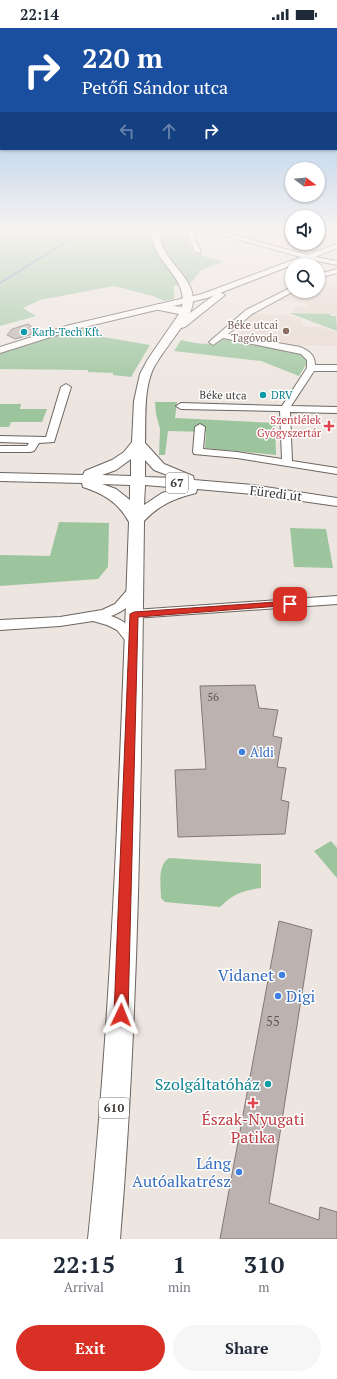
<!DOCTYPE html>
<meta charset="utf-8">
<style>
:root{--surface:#fff;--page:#f6f6f7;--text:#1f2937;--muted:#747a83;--accent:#d93025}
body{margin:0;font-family:"PT Serif",serif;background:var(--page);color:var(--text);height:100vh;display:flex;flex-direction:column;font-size:15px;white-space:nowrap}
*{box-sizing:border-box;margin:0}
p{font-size:13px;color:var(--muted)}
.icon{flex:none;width:22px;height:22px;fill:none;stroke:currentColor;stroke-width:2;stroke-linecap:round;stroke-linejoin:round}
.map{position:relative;height:1211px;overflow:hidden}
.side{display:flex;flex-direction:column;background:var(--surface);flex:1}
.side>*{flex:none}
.top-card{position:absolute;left:0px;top:0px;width:337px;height:122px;box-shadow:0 1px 3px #0004;background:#1a4fa0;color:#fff;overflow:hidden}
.needle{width:26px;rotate:106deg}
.controls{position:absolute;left:285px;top:134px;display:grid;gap:8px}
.controls a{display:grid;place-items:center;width:40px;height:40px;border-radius:50%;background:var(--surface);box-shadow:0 1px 3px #0004;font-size:20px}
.pin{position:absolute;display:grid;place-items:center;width:34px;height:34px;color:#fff;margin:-17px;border-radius:8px;box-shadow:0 2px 6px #0006}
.me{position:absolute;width:44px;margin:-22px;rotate:2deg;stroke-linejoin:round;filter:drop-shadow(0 0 3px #0008)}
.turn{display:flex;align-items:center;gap:14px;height:84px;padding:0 16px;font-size:18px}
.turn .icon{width:52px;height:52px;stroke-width:2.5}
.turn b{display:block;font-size:28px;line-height:34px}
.lanes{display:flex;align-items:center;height:38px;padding:0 16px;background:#0003;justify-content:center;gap:20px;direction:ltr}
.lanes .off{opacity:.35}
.eta{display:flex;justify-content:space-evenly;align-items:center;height:68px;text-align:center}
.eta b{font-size:24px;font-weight:700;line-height:28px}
.primary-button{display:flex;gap:8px;margin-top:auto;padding:8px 16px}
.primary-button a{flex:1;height:46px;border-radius:24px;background:var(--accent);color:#fff;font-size:16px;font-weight:700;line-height:46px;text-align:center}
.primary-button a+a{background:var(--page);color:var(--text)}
.status{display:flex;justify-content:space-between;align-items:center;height:28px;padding:0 20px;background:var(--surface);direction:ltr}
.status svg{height:11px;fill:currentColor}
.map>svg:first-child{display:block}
.built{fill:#e8d8ce}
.green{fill:#9cc59e}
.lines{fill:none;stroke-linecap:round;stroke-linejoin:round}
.stream{stroke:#748fae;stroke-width:2}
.building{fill:#bcb2af;stroke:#827977}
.minor-casing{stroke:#6c6560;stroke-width:2}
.major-casing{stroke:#6c6560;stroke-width:2}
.minor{fill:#fff;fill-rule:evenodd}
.major{fill:#fff;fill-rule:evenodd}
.route{fill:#d93025;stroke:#8d1f18}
.education-dot{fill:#8d6e63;stroke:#fff;stroke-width:1.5}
.culture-dot{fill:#0f9aa8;stroke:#fff;stroke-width:1.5}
.health-dot{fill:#e0444e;stroke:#fff;stroke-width:1.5}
.shop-dot{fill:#3f7fe0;stroke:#fff;stroke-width:1.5}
.labels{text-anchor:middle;stroke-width:3;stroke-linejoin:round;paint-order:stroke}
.far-education-label{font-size:11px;fill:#785e54;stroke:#fff;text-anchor:end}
.far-culture-label{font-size:11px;fill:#0d838f;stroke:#fff;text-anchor:start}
.far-street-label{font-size:11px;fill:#3c3836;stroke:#fff}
.far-health-label{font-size:11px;fill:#be3a42;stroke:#fff;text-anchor:end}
.number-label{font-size:11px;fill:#5c5654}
.shield{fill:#fff;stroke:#767472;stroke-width:1}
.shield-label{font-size:12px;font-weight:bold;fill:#3c3836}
.street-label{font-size:13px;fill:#3c3836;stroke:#fff}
.shop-label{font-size:13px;fill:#366cbe;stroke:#fff;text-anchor:start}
.near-number-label{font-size:13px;fill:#5c5654}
.near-shop-label{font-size:16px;fill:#366cbe;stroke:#fff;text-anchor:end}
.near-culture-label{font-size:16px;fill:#0d838f;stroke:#fff;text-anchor:end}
.near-health-label{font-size:16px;fill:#be3a42;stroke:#fff}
</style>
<div class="status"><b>22:14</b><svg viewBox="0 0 49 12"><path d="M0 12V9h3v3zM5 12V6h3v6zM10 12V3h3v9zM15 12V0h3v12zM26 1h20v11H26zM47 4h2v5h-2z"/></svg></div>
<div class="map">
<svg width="337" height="1211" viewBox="0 0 337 1211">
<rect width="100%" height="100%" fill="#ede5df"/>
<!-- built -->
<g class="built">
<path d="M217 203H292V215H318V203H337V214L302 226Z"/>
<path d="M318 256H337V287L293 284V279H308V275L279 273V272L296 263H318Z"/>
<path d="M254 286 288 287 302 292V297L304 298 321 299 336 304 337 318 288 317 235 307 242 301 237 300Z"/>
</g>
<!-- green -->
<g class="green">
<path d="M0 203H182L193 225 223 234 201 242 192 254 174 258V271L165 273 153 268 114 258 40 272 23 280 36 288 0 298Z"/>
<path d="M289 285 330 286 331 288H336L337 303Z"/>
<path d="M87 298 94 299 86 306 150 317 131 349 113 347V345L88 344V342L0 341V325L61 304Z"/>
<path d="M223 309 299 325 304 328 307 335 299 348 261 333 174 323 181 312C196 315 211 320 223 309Z"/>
<path d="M155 374H177L175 390 275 395 276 427 205 420 206 404 168 403 165 427H159L160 401 156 386Z"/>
<path d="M0 376H21L20 381H47L42 394H11L9 399H0Z"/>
<path d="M59 494 109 495 108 539 98 551 0 558V527L50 528Z"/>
<path d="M290 500 326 501 333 540 294 539Z"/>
<path d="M331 813 337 820V850L314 823Z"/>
<path d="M169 830 261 836V860C243 862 233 866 220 879L165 874 161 870C161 858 157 837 169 830Z"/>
</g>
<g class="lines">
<!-- stream -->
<path class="stream" d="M0 255 84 203"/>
</g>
<!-- building -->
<g class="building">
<path d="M28 296 40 304 15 311 7 307 12 301Z"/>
<path d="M255 657 259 680 278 682 273 708 282 710 277 739 286 740 281 772 289 774 285 806 178 809 175 742 206 741 200 658Z"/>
<path d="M279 893 312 902 269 1175 319 1192 320 1179 337 1184V1211H220Z"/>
</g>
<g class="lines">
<defs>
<g id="minor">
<path d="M186 203H192L201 224 200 225 195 224Z"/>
<path d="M207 203H219L307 227 337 216V220L315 229 337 233V237L308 231 207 270 76 301 0 325V319L70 297 202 266 301 229Z"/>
<path d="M337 241V245L318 250V246Z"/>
<path d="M292 259V263H294L252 286 228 306 300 319C309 323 315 327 315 337H337V343H314L291 378 337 379V385L290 384 292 433 337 440V446L237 430 194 426 193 424 195 399 200 396 205 399 203 421 237 424 282 431 280 383 181 381 176 378 181 375 282 378 307 340V332L301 326 223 310 213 317 209 314 246 282Z"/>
<path d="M66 356 71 359 54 414 39 415 34 423 30 424H0V418H27L29 415 0 414V408L46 409 61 359Z"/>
<path d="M134 559 139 560 141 563C132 576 125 583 111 588 126 593 133 601 141 614L139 617 134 619 129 617 117 602 107 597 93 593 60 598 0 602V592L60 589 102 582 115 576 129 560Z"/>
<path d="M337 568V576L134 590 129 589 127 586 129 583 134 582Z"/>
</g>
<path id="major" d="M152 203H160C159 233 194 246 193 273 193 277 191 282 190 285L217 265 220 264 225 267 185 299 181 300C172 313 162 325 154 339 143 361 146 391 145 415L164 436 193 448 194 452 253 457 337 470V478L253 466 197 461 196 465C175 470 159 477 144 493 141 734 140 971 120 1211H88C113 971 120 734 129 494 118 474 104 466 83 459L82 455 0 453V445L83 447 85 443 112 432 124 424 132 414 134 373 140 346 148 331 179 286 154 281 153 279 158 276 182 279C189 249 150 233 152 203ZM131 431V448L102 447 116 442ZM145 432 154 442 175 450 145 449ZM102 456 130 457V472L116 461ZM145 457 181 460 162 465 144 477Z"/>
</defs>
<!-- minor casing -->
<use href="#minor" class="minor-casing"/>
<!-- major casing -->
<use href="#major" class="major-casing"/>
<!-- minor -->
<use href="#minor" class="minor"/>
<!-- major -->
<use href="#major" class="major"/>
</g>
<!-- sky -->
<linearGradient id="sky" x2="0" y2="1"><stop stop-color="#83b4e6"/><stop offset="0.54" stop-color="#f7f3f1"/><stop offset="1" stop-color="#f7f3f1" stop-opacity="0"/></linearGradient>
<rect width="337" height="373" fill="url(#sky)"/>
<!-- route -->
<path class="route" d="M290 573 293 574V577L138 589 128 987 126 992 121 994 116 992 114 987 130 586 134 584Z"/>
<!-- markers -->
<circle class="education-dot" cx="286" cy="303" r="4"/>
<g class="culture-dot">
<circle cx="24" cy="304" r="4"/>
<circle cx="263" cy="367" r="4"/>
<circle cx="268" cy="1056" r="4"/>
</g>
<g class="health-dot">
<path d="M327 392h4v4h4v4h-4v4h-4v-4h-4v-4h4z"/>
<path d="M251 1069h4v4h4v4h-4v4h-4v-4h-4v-4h4z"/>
</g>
<g class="shop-dot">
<circle cx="242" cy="724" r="4"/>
<circle cx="282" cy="947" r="4"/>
<circle cx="278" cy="968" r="4"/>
<circle cx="239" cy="1144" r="4"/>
</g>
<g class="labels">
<!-- far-education labels -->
<g class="far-education-label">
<text x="278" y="301">Béke utcai<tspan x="278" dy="13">Tagóvoda</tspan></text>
</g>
<!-- far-culture labels -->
<g class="far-culture-label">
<text x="32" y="308">Karb-Tech Kft.</text>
<text x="271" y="371">DRV</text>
</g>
<!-- far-street labels -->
<g class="far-street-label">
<text transform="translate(223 367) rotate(1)" y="4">Béke utca</text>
</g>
<!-- far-health labels -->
<g class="far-health-label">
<text x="321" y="396">Szentlélek<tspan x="321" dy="13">Gyógyszertár</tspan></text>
</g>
<!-- number labels -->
<g class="number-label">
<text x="213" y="673">56</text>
</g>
<!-- shield labels -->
<g class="shield">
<rect x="166" y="445" width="22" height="20" rx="3"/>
<rect x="99" y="1070" width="30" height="20" rx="3"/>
</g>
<g class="shield-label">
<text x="177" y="459">67</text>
<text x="114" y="1084">610</text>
</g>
<!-- street labels -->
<g class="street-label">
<text transform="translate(276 465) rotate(7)" y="5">Füredi út</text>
</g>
<!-- shop labels -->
<g class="shop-label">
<text x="250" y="729">Aldi</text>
</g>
<!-- near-number labels -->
<g class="near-number-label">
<text x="273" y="998">55</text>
</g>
<!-- near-shop labels -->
<g class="near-shop-label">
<text x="274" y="953">Vidanet</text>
<text x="286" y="974" text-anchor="start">Digi</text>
<text x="231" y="1141">Láng<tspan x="231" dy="18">Autóalkatrész</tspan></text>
</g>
<!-- near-culture labels -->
<g class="near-culture-label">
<text x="260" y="1062">Szolgáltatóház</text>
</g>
<!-- near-health labels -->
<g class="near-health-label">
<text x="253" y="1097">Észak-Nyugati<tspan x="253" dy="18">Patika</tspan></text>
</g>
</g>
</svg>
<div class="controls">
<a><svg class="needle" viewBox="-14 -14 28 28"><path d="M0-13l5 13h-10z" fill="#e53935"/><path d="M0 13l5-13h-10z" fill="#747a83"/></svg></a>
<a><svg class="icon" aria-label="sound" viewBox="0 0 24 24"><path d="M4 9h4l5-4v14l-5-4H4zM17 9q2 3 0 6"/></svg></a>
<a><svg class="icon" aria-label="search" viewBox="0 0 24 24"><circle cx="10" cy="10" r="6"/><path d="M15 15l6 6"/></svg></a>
</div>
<div class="pin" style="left:290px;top:576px;background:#d93025"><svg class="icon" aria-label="arrive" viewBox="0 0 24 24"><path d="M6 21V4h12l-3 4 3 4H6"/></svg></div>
<svg class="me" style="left:121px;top:987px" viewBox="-20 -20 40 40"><path d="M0-17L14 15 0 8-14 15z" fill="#d93025" stroke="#fff" stroke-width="4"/></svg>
<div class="top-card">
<div class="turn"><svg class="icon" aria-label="right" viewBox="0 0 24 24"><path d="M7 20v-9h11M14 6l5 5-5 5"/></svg><div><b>220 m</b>Petőfi Sándor utca</div></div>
<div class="lanes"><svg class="icon off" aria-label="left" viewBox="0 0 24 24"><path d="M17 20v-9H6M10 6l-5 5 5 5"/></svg><svg class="icon off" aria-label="ahead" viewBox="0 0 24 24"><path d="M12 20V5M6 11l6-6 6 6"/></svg><svg class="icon" aria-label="right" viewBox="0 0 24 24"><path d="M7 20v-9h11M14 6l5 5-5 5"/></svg></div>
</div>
</div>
<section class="side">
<div class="eta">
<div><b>22:15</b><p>Arrival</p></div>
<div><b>1</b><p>min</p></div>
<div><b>310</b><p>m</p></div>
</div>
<div class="primary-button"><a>Exit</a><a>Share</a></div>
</section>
